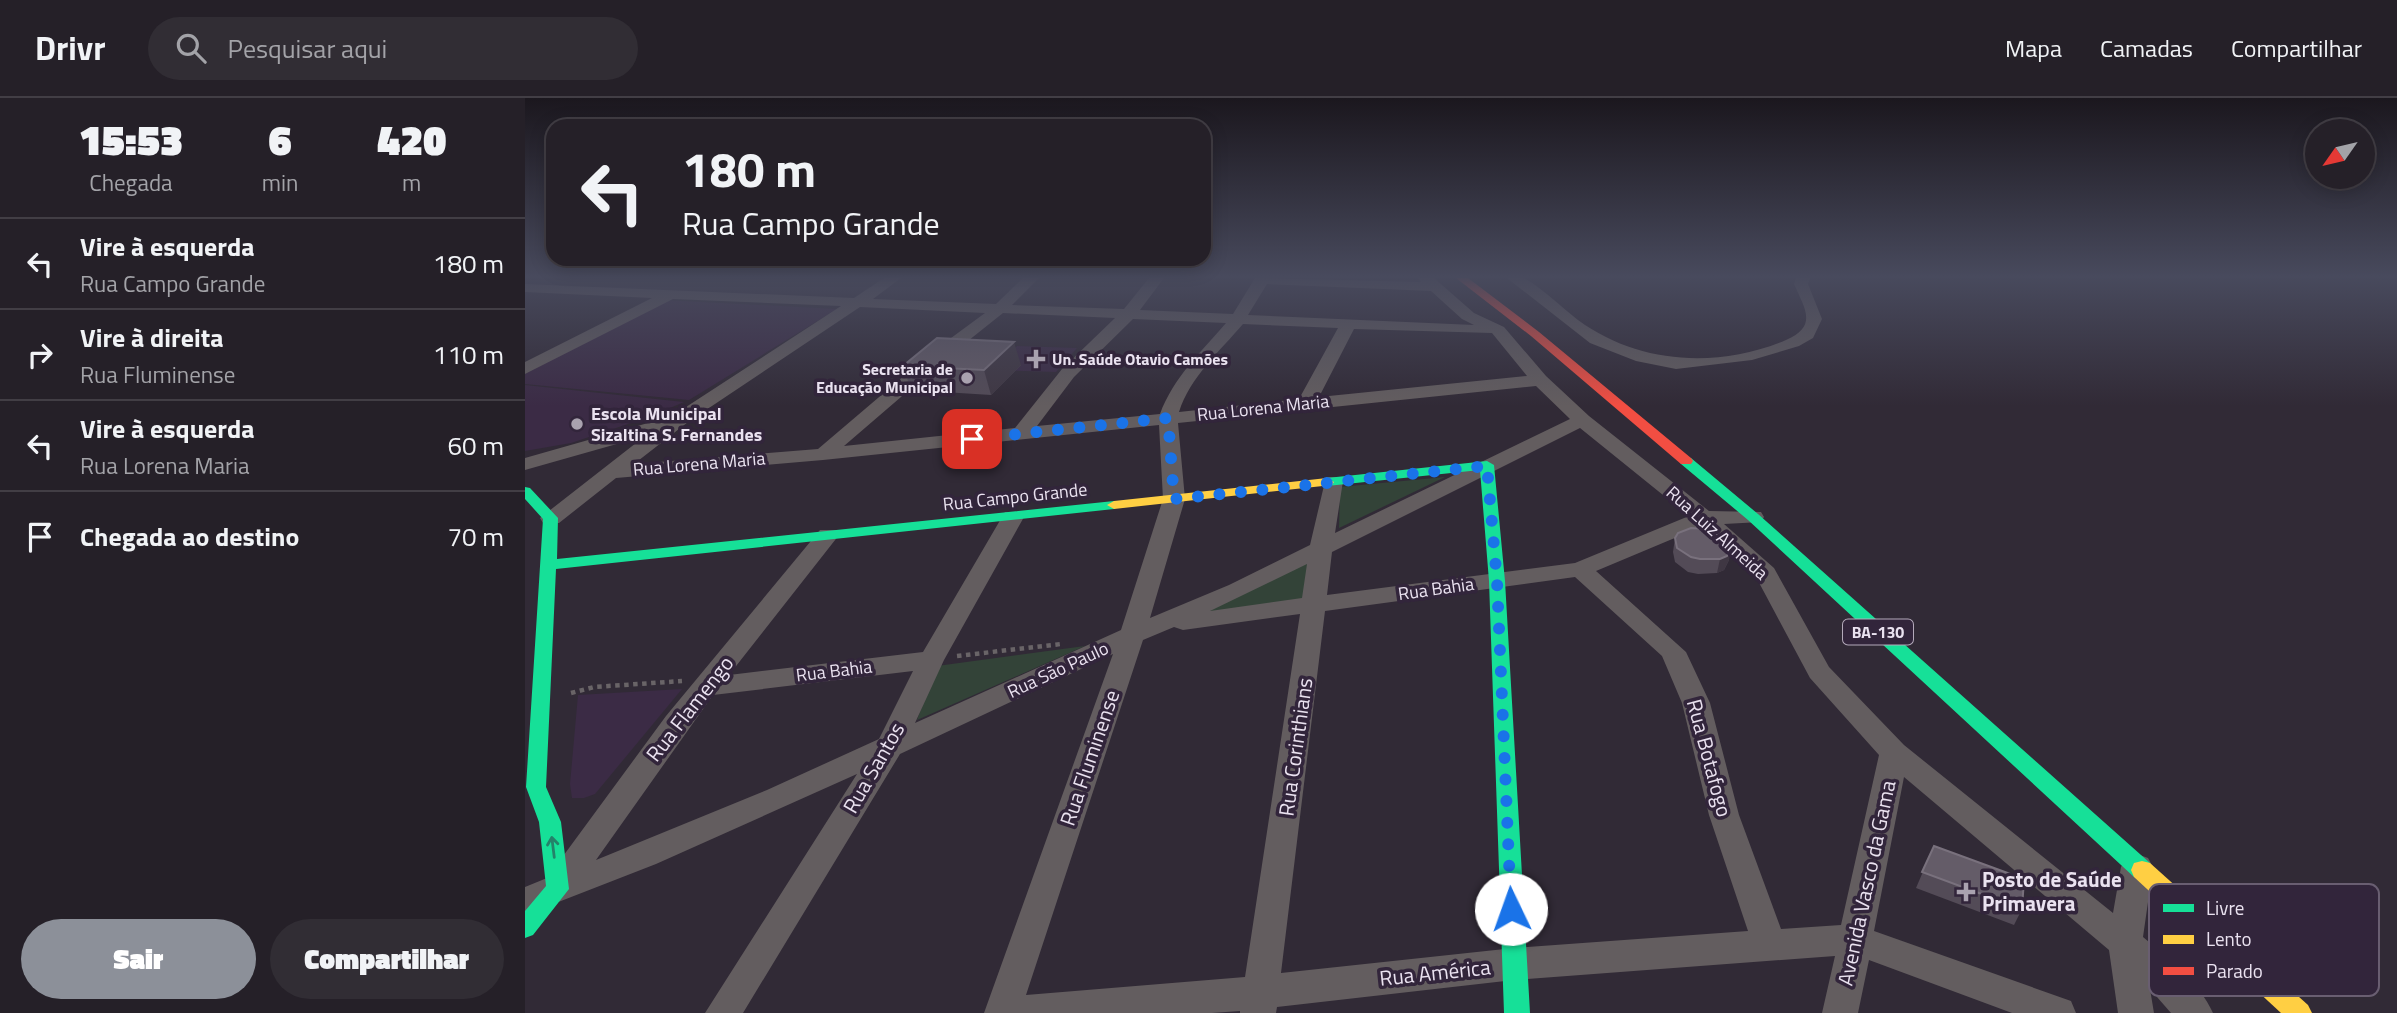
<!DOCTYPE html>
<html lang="pt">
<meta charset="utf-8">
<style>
:root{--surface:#252028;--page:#312d34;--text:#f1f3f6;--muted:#a3a3a8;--line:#423e45;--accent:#8c9099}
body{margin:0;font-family:"Titillium Web",sans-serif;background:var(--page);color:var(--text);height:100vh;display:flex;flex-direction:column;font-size:26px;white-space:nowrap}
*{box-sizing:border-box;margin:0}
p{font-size:23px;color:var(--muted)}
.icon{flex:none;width:38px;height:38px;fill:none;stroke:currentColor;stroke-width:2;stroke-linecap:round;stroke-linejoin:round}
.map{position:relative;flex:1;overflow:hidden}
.drawer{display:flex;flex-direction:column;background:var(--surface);width:525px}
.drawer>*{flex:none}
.top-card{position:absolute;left:21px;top:21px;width:665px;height:147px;border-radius:21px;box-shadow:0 4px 18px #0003,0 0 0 2px var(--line);background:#252028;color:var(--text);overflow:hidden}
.needle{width:46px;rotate:236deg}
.controls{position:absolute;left:1780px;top:21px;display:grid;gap:14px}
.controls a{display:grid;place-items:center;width:70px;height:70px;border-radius:50%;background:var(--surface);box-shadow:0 4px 18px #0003,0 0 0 2px var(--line);font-size:35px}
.pin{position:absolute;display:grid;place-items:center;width:60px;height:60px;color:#fff;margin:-30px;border-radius:14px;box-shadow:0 4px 10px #0006}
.me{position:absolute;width:77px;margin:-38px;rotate:357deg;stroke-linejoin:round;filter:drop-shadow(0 0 5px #0008)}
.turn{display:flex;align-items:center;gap:24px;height:147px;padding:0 21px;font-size:32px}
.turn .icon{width:91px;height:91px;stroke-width:2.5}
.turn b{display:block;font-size:49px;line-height:60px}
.eta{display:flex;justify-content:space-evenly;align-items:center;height:119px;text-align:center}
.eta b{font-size:42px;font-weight:800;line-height:49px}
.cta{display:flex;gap:14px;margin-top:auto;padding:14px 21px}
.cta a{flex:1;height:80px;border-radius:42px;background:var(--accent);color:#fff;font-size:28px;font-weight:800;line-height:80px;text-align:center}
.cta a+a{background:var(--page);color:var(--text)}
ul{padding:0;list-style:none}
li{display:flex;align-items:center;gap:21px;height:91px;padding:0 21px;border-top:2px solid var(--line)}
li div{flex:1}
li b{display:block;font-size:26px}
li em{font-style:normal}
header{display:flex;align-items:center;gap:42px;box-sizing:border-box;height:98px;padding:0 35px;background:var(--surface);border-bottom:2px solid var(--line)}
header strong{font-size:33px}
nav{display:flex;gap:38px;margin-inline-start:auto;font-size:24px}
.search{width:490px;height:63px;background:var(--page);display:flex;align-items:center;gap:18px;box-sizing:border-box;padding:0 24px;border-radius:38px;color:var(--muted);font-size:26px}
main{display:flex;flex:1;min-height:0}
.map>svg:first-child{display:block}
.built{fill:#3b2b45}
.green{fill:#334338}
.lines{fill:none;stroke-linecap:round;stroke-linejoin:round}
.path{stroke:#696467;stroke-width:4.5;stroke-dasharray:4.5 4.5;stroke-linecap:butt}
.street{fill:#635d5f;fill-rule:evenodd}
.fast{fill:#16e098;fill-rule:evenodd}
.slow{fill:#ffcf43;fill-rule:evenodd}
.jam{fill:#f24e42;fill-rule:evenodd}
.wall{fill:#534b57}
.shaded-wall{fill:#3f3743}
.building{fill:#645c68;stroke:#79717d;stroke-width:2}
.oneway{stroke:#24826a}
.route{stroke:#1a73e8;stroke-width:12;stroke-dasharray:0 21.6}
.poi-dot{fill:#a9a2af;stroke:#32253b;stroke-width:2.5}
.labels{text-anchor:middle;stroke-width:7;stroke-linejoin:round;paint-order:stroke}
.far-poi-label{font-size:16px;font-weight:bold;fill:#eae2f0;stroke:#32253b;text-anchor:start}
.shield{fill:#32253b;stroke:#b3a9ba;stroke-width:2}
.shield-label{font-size:16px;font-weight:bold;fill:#eae2f0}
.street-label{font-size:18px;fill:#eae2f0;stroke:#32253b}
.poi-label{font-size:18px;font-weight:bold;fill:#eae2f0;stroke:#32253b;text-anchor:start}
.near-street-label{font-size:21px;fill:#eae2f0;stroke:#32253b}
.near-poi-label{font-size:21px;font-weight:bold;fill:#eae2f0;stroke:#32253b;text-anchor:start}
.key{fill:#32253b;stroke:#695e71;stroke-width:2}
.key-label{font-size:19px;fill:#eae2f0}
</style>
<header>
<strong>Drivr</strong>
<div class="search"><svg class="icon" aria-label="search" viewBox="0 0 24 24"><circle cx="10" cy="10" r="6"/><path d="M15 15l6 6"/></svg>Pesquisar aqui</div>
<nav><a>Mapa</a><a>Camadas</a><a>Compartilhar</a></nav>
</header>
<main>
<section class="drawer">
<div class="eta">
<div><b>15:53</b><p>Chegada</p></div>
<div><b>6</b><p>min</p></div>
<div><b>420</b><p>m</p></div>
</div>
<ul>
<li><svg class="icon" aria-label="left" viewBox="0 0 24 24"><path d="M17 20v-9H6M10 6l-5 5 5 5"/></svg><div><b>Vire à esquerda</b><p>Rua Campo Grande</p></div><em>180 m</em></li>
<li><svg class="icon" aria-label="right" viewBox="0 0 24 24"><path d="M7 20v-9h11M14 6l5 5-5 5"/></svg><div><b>Vire à direita</b><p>Rua Fluminense</p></div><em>110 m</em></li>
<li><svg class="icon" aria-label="left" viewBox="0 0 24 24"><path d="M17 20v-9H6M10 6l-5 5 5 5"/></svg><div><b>Vire à esquerda</b><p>Rua Lorena Maria</p></div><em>60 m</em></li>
<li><svg class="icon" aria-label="arrive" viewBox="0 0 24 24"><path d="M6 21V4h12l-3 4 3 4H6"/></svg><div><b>Chegada ao destino</b></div><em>70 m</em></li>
</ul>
<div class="cta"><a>Sair</a><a>Compartilhar</a></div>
</section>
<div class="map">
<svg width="1872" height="915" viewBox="0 0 1872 915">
<rect width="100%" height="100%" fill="#312a36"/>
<!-- built -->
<g class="built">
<path d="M138 202 312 211 164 302 0 286V276Z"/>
<path d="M492 248 552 250 531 274 469 272Z"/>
<path d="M0 287 159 304 124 319 46 345 0 353Z"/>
<path d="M157 591 70 696 59 700H47L45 686 53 597Z"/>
</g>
<!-- green -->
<g class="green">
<path d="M920 379 814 430 815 389Z"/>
<path d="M784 464 783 505 669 518Z"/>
<path d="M560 548 392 622 412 568Z"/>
</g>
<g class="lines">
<!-- path -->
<g class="path">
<path d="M432 558 536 546"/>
<path d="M46 595 69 589 157 583"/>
</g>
<!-- street -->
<g class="street">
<path d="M359 180H376L348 201 471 206 498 180H514L487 207 599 211 624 180H639L615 212 708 216 730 180 896 184 893 180H909L949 215 979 229 1021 278 1064 318 1184 413 1236 414 1239 419 1236 424 1199 426 1249 470 1304 569 1379 647 1588 815 1596 769 1601 760 1612 756 1623 760 1628 769 1618 839C1643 860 1675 885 1688 915H1646L1625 891 1629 915H1593L1584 852 1379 679 1349 833 1546 903 1551 915H1487L1344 862 1333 915H1297L1310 858 989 882 752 909 751 915H715V913L687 915H459L588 556 375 656 218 915H180L332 676 131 766 0 817V789L22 780 141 618 295 432H311L314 437 204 577 398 554 477 419 480 414H496L499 419 419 562 390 625 596 532 638 401 634 327 298 362 91 380 34 425H18L15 420 120 338 0 372V360L130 323 141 322 316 208 148 201 0 276V264L127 200 0 194V186L329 200ZM742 186 906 193 937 221 949 227 723 217ZM335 209 460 215 407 254 293 351 109 366 163 324ZM478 215 590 220 537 271 490 330 319 348 419 262ZM608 221 701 225C677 253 648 280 635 316L512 328 549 279ZM718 226 813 230 774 301 654 314C665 279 695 253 718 226ZM829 231 967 235 1002 278 794 299ZM1011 288 1045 321 810 435 818 383 815 379H801L785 447 704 487 625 520 660 401 653 325ZM1055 330 1164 418 1050 465 802 497 807 454ZM1176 429 1231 479 1285 580 1354 657 1316 827 1256 831 1214 717 1185 605 1161 554 1071 473ZM782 466 777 500 685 513ZM1050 479 1137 558 1157 605 1184 717 1223 833 989 850 756 875 800 513ZM775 516 720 879 501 897 618 542 649 529 658 532ZM388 573 354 641 242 692 71 762 188 597Z"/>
<path d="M982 180C987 180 994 179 998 180 1010 184 1041 213 1053 222 1113 266 1192 271 1261 242 1293 228 1280 211 1269 186L1271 180H1285L1283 186 1297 221 1288 240 1274 248 1227 262 1151 271 1111 263 1065 245Z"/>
</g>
<!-- fast -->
<g class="fast">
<path d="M1161 359 1166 360 1233 416 1625 765 1628 772 1625 779 1617 781 1609 779 1223 422 1156 366 1154 363 1156 360Z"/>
<path d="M962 363 969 367 980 483 1005 915H979L964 483 955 372 802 388 795 384 802 380Z"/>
<path d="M0 389 5 390 33 420 32 461 589 403 596 407 589 411 31 471 21 689 36 724 44 791 8 837 0 840V813L21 788 14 724 1 689 18 421 0 401Z"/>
</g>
<!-- slow -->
<g class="slow">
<path d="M802 380 809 384 807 387 589 411 582 407 589 403Z"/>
<path d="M1617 763 1625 765 1783 907 1787 915H1756L1609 779 1606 772 1609 765Z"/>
</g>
<!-- jam -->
<path class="jam" d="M931 180H943L1014 234 1166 360 1168 363 1166 366H1156L1006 238Z"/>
</g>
<!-- wall -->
<g class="wall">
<path d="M496 267 466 297 386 292 378 268Z"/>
<path d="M1150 440 1204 462 1199 472 1192 475 1173 476 1163 474 1150 464 1148 454Z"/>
<path d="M1409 748 1497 811 1489 827 1391 790Z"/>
</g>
<!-- shaded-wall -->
<g class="shaded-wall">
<path d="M489 244 496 267 466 297 459 272Z"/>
<path d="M1207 448 1204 462 1199 472 1192 475 1195 461Z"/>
</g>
<!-- building -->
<g class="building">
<path d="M412 240 489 244 459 272 378 268Z"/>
<path d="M1166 430 1183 431 1204 442 1207 448 1202 458 1195 461H1175L1166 459 1152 450 1150 440 1153 435Z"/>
<path d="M1409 748 1499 781 1497 811 1397 774Z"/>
</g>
<!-- one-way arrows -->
<defs><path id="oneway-shaft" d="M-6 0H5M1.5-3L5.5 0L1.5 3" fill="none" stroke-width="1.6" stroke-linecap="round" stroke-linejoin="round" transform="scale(1.75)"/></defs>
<use class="oneway" href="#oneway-shaft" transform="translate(28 749) rotate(-97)"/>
<!-- sky -->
<linearGradient id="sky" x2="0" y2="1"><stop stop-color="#1b171e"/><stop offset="0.58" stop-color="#484a5d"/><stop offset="1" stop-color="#484a5d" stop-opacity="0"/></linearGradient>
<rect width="1872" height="308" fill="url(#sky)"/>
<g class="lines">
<!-- route -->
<path class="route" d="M447 341 643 320 649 401 962 368 972 483 986 811"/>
</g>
<!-- markers -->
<g class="poi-dot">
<path d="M507.5 250.5h7v7h7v7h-7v7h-7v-7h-7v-7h7z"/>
<circle cx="442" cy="280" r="7"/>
<circle cx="52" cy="326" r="7"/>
<path d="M1437.5 783.5h7v7h7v7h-7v7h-7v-7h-7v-7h7z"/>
</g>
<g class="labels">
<!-- far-poi labels -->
<g class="far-poi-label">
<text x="527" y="267">Un. Saúde Otavio Camões</text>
<text x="428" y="277" text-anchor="end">Secretaria de<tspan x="428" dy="18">Educação Municipal</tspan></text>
</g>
<!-- shield labels -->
<rect class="shield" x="1318" y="521.5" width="70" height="25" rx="5"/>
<g class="shield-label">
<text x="1353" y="540">BA-130</text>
</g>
<!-- street labels -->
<g class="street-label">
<text transform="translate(738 310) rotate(-6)" y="6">Rua Lorena Maria</text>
<text transform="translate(174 366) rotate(-5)" y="6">Rua Lorena Maria</text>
<text transform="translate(490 399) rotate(-6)" y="6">Rua Campo Grande</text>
<text transform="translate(1192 435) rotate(42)" y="6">Rua Luiz Almeida</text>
<text transform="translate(911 491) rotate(-8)" y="6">Rua Bahia</text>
<text transform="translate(533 572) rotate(-25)" y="6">Rua São Paulo</text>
<text transform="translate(309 573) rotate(-7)" y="6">Rua Bahia</text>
</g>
<!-- poi labels -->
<g class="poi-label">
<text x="66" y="322">Escola Municipal<tspan x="66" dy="21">Sizaltina S. Fernandes</tspan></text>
</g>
<!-- near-street labels -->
<g class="near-street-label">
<text transform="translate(165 611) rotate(-52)" y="7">Rua Flamengo</text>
<text transform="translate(771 649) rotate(-82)" y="7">Rua Corinthians</text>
<text transform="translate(565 660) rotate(-71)" y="7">Rua Fluminense</text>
<text transform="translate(1184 660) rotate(75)" y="7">Rua Botafogo</text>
<text transform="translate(349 670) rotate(-60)" y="7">Rua Santos</text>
<text transform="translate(1342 785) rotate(-78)" y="7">Avenida Vasco da Gama</text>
<text transform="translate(910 875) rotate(-6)" y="7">Rua América</text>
</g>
<!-- near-poi labels -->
<g class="near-poi-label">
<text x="1457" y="789">Posto de Saúde<tspan x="1457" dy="24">Primavera</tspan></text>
</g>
</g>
<!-- legend -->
<rect x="1624" y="786" width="230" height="112" rx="10" class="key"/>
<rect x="1638" y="806" width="31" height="8" fill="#16e098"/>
<rect x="1638" y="837" width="31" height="9" fill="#ffcf43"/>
<rect x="1638" y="869" width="31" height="8" fill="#f24e42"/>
<g class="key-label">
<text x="1681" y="817">Livre</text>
<text x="1681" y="848">Lento</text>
<text x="1681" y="880">Parado</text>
</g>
</svg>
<div class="controls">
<a><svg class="needle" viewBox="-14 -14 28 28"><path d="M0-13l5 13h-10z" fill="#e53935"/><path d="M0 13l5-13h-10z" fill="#a3a3a8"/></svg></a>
</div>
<div class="pin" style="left:447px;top:341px;background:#d93025"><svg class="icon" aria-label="arrive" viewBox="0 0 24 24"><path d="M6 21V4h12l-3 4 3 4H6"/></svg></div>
<svg class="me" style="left:986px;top:811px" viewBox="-20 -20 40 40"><circle r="19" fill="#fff"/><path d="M0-13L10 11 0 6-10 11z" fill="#1a73e8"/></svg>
<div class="top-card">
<div class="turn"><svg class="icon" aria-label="left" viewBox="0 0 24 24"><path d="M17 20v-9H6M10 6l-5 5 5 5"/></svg><div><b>180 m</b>Rua Campo Grande</div></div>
</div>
</div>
</main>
